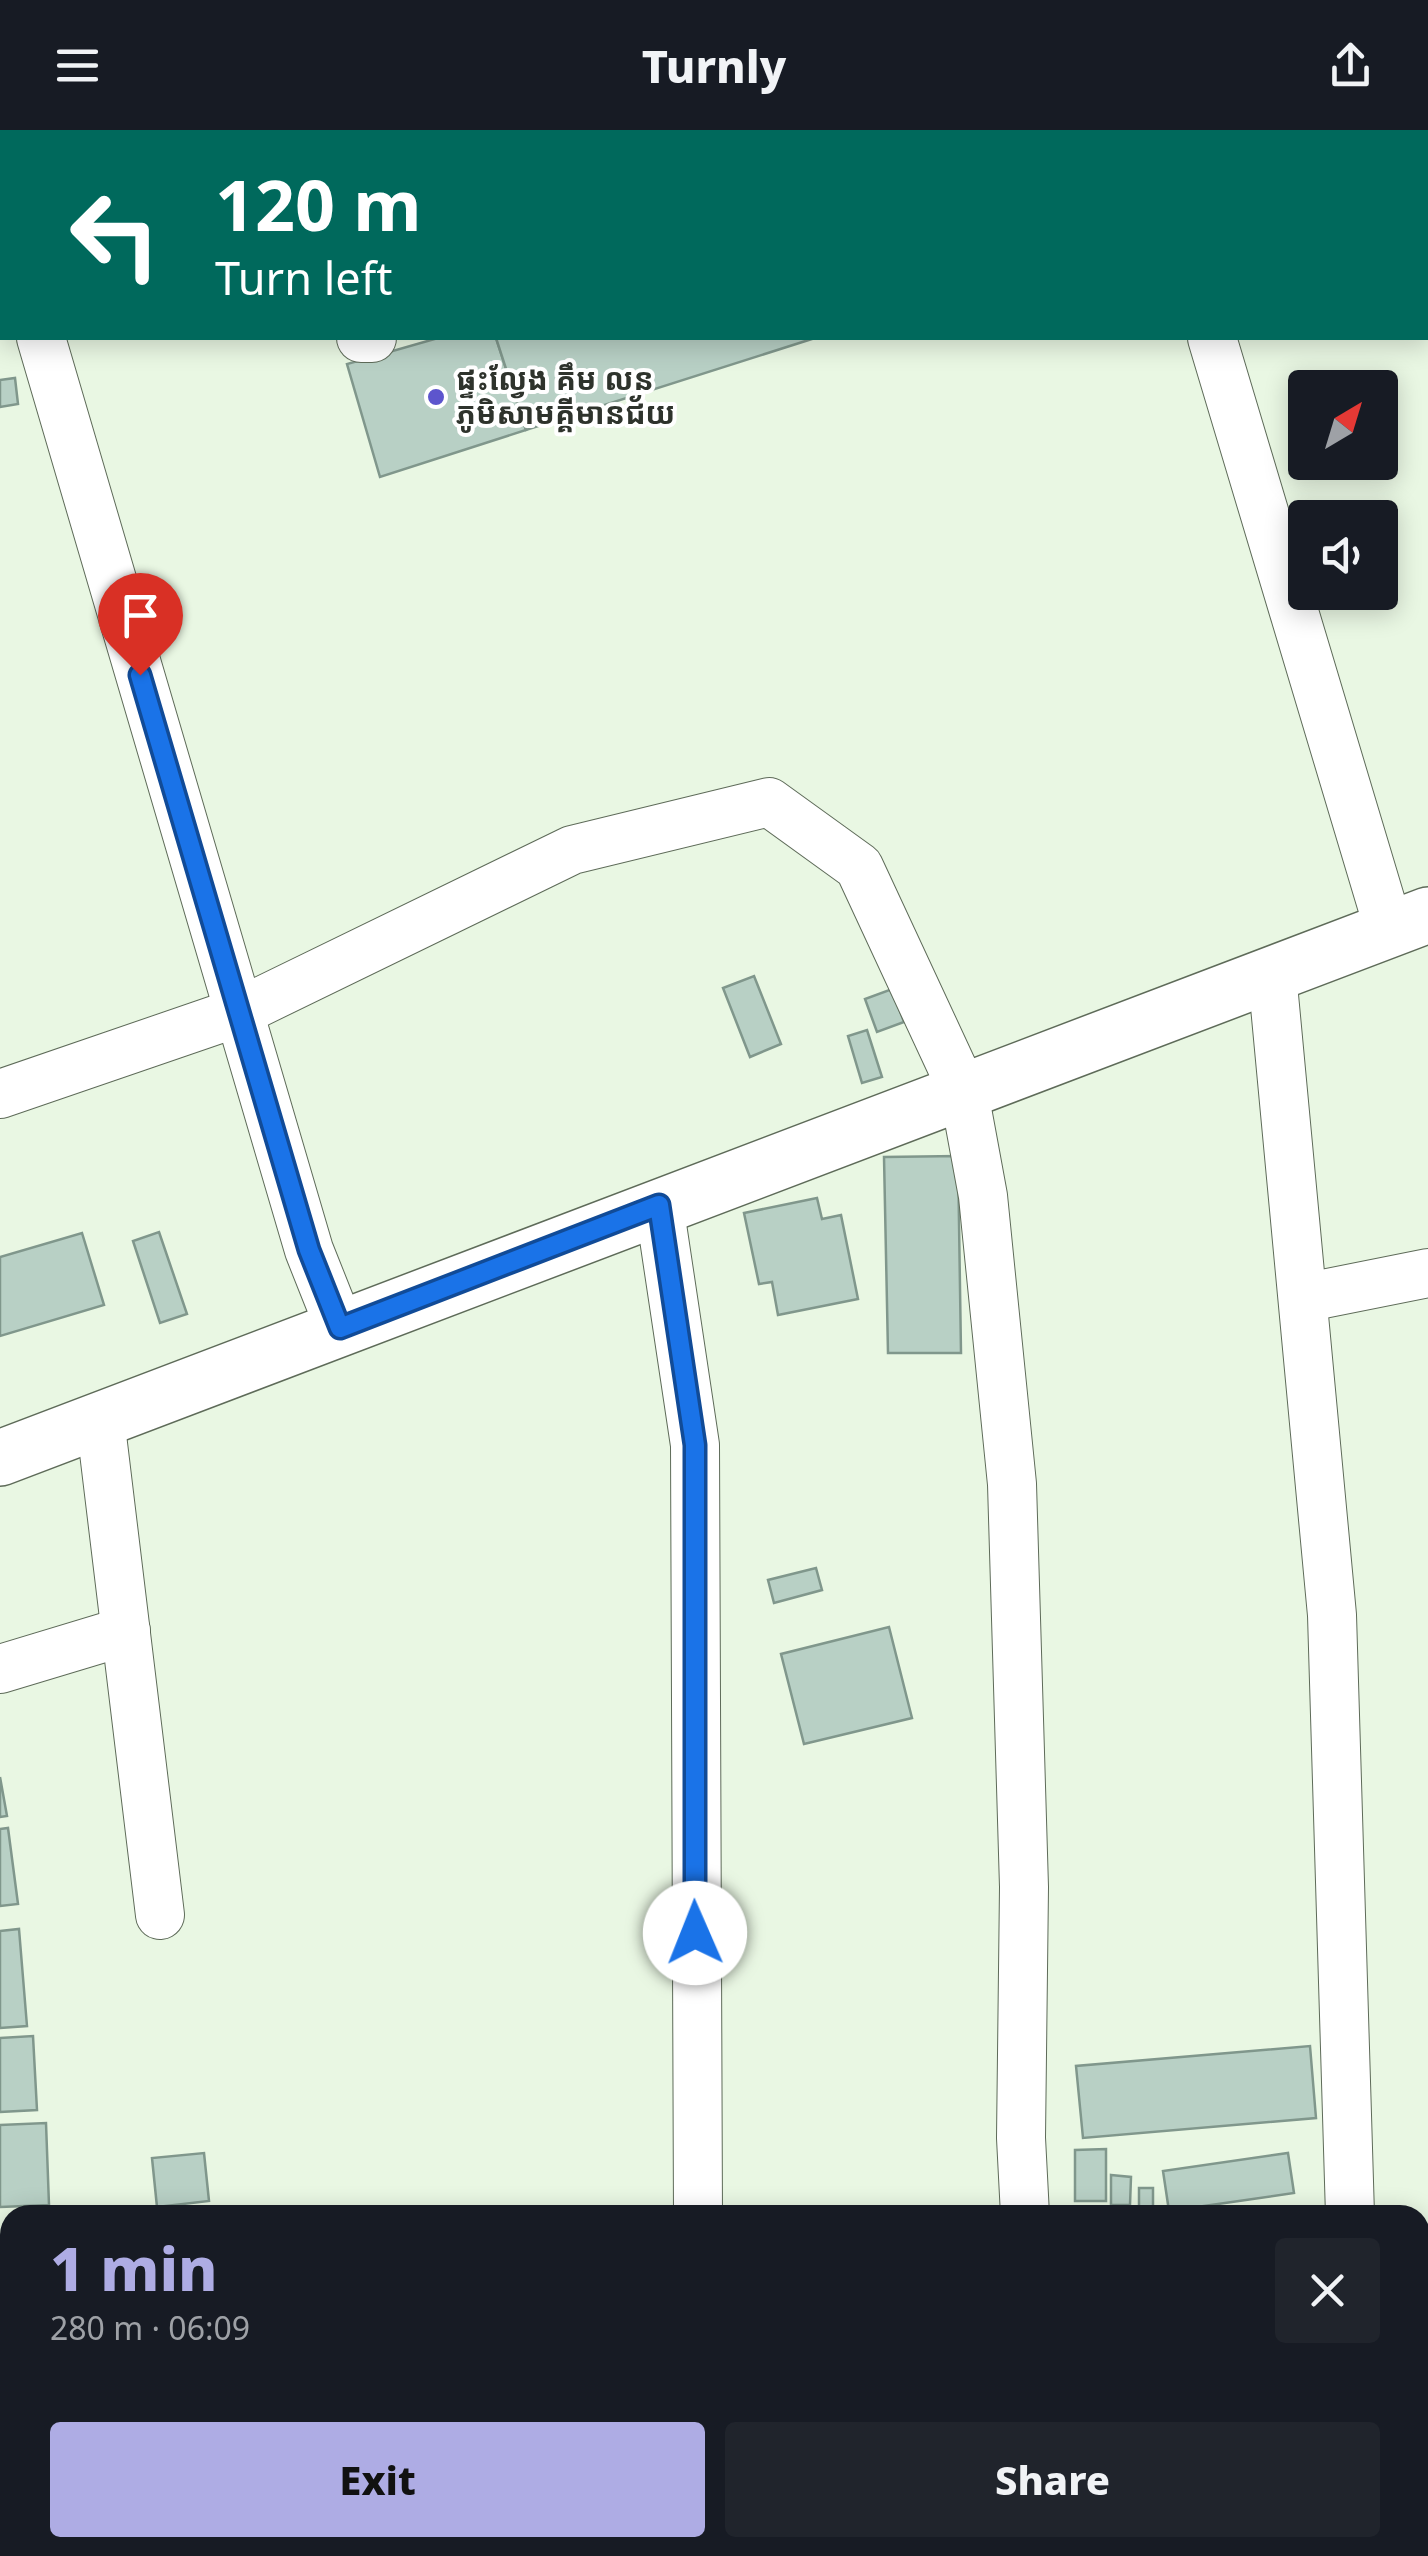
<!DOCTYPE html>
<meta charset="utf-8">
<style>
:root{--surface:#171b24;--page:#20242c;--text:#f1f3f6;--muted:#9ea1a6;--accent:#aeace4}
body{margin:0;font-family:"Noto Sans","Noto Sans Khmer",sans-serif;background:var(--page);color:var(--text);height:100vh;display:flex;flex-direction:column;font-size:38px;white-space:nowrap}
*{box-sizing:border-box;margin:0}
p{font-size:32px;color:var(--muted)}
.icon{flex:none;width:55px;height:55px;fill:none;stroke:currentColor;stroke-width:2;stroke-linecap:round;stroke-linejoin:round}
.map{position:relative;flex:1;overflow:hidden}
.details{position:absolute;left:0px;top:2075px;width:1430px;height:352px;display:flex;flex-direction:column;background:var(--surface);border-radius:30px 30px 0 0;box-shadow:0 5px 25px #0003}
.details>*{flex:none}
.guide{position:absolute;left:0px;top:0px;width:1430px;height:210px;box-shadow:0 5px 25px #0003;background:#00695c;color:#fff;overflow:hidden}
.needle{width:65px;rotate:38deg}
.tools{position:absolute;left:1288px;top:240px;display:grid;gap:20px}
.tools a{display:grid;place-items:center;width:110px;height:110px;border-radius:10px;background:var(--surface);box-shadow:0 5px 25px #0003;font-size:50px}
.pin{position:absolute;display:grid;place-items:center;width:85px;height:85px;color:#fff;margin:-102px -42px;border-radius:50% 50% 50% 0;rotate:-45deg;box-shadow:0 0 10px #0007}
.pin .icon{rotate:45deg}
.me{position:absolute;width:110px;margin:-55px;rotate:359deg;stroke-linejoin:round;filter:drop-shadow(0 0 8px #0008)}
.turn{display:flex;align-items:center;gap:35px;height:210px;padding:0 50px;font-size:45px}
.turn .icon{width:130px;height:130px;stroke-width:2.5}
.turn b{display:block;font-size:70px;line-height:85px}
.round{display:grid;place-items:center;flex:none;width:105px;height:105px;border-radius:10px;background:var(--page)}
.headline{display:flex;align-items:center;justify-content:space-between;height:170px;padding:0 50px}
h1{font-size:60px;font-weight:800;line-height:75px;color:var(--accent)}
.primary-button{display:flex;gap:20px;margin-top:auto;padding:20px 50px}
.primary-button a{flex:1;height:115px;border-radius:10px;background:var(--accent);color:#111;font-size:40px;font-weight:800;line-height:115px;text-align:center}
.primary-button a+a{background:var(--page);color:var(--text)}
header{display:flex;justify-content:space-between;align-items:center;height:130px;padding:0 50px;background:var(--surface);font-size:45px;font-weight:800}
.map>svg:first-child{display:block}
.building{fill:#b8d0c5;stroke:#80978c;stroke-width:2.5}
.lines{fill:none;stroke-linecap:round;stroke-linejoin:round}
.minor-casing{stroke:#5e6b59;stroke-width:50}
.tertiary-casing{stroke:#5e6b59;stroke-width:58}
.minor{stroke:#fff;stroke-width:48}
.tertiary{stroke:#fff;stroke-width:55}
.route-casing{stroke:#114b97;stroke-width:25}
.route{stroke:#1a73e8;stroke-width:18}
.poi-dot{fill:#5d55cd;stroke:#fff;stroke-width:4}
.labels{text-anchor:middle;stroke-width:8;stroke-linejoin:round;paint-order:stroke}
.poi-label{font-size:30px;font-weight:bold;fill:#2e332c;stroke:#fff;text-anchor:start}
</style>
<header><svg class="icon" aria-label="menu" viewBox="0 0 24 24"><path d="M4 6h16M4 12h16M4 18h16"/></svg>Turnly<svg class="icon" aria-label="share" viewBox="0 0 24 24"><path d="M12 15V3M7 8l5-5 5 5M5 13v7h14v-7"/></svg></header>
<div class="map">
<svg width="1428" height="2426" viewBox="0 0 1428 2426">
<rect width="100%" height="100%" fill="#e9f7e3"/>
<!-- building -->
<g class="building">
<path d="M405 0H869L396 2Z"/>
<path d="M438 208H496L526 300 380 347 347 234Z"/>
<path d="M496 208H815L526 300Z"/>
<path d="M15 248 18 274 0 277V250Z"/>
<path d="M754 846 781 914 750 927 723 858Z"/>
<path d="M892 859 904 892 877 902 865 869Z"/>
<path d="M867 900 882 947 862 953 848 906Z"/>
<path d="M958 1026 961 1223H888L884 1027Z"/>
<path d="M817 1068 822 1089 841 1085 858 1169 778 1185 772 1152 759 1154 744 1083Z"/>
<path d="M159 1102 187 1184 160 1193 133 1111Z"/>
<path d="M82 1103 104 1175 0 1206V1127Z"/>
<path d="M816 1438 822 1460 774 1473 768 1450Z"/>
<path d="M889 1497 912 1588 804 1614 781 1524Z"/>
<path d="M0 1647 7 1686 0 1687Z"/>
<path d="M8 1698 18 1774 0 1776V1699Z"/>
<path d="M19 1799 27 1896 0 1898V1801Z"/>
<path d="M33 1906 37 1980 0 1982V1908Z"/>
<path d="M1310 1916 1316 1988 1083 2008 1076 1936Z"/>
<path d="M46 1993 49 2075 0 2077V1995Z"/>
<path d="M1106 2019V2071H1075V2020Z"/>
<path d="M204 2023 209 2071 157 2077 152 2028Z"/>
<path d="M1288 2023 1294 2063 1169 2081 1163 2041Z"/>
<path d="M1111 2045 1131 2047 1130 2075H1111Z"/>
<rect x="1139" y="2058" width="14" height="21"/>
</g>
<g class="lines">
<defs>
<g id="minor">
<path d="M274 0 275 2"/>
<path d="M1149 0 1150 2"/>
<path d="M1063 2 1071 0"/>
<path d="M0 68 2 76"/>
<path d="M41 208 309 1120 340 1198"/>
<path d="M361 208H372"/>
<path d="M1212 208 1389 799"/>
<path d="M1272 844 1332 1485 1350 2085"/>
<path d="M0 964 239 882 572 720 769 672 859 737 964 963 983 1066 1012 1354 1024 1757 1021 2008 1025 2085"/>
<path d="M659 1075 695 1315 698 2085"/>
<path d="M1303 1168 1428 1143"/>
<path d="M100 1289 160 1785"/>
<path d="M0 1539 126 1501"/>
<path d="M721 2418 722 2426"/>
<path d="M1041 2418 1042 2426"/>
<path d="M1360 2418V2426"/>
</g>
<path id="tertiary" d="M0 1328 1428 785"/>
</defs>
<!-- minor casing -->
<use href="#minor" class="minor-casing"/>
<!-- tertiary casing -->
<use href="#tertiary" class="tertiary-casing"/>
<!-- minor -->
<use href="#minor" class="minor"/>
<!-- tertiary -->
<use href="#tertiary" class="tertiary"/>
</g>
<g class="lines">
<defs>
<path id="route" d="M140 545 309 1120 340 1198 659 1075 695 1315V1803"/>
</defs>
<!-- route casing -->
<use href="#route" class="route-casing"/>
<!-- route -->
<use href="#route" class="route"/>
</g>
<!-- markers -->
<circle class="poi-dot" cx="436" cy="267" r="10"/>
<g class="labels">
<!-- poi labels -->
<g class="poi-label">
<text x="456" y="260">ផ្ទះល្វែង គឹម លន<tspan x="456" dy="34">ភូមិសាមគ្គីមានជ័យ</tspan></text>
</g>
</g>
</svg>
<div class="tools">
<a><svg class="needle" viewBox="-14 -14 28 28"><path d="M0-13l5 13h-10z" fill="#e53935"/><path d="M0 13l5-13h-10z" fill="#9ea1a6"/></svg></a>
<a><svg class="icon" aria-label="sound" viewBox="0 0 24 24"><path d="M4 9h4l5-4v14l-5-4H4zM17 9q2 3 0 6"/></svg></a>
</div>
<div class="pin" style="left:140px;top:545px;background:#d93025"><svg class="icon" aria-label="arrive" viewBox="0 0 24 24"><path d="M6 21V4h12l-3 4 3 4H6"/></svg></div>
<svg class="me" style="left:695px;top:1803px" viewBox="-20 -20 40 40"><circle r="19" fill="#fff"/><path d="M0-13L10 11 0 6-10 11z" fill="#1a73e8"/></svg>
<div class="guide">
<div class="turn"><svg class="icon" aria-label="left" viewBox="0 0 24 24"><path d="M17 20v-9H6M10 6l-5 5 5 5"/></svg><div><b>120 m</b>Turn left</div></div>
</div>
<section class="details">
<div class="headline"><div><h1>1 min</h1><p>280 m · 06:09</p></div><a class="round"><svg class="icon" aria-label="close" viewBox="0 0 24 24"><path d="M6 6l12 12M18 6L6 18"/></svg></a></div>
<div class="primary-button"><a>Exit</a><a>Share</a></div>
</section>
</div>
